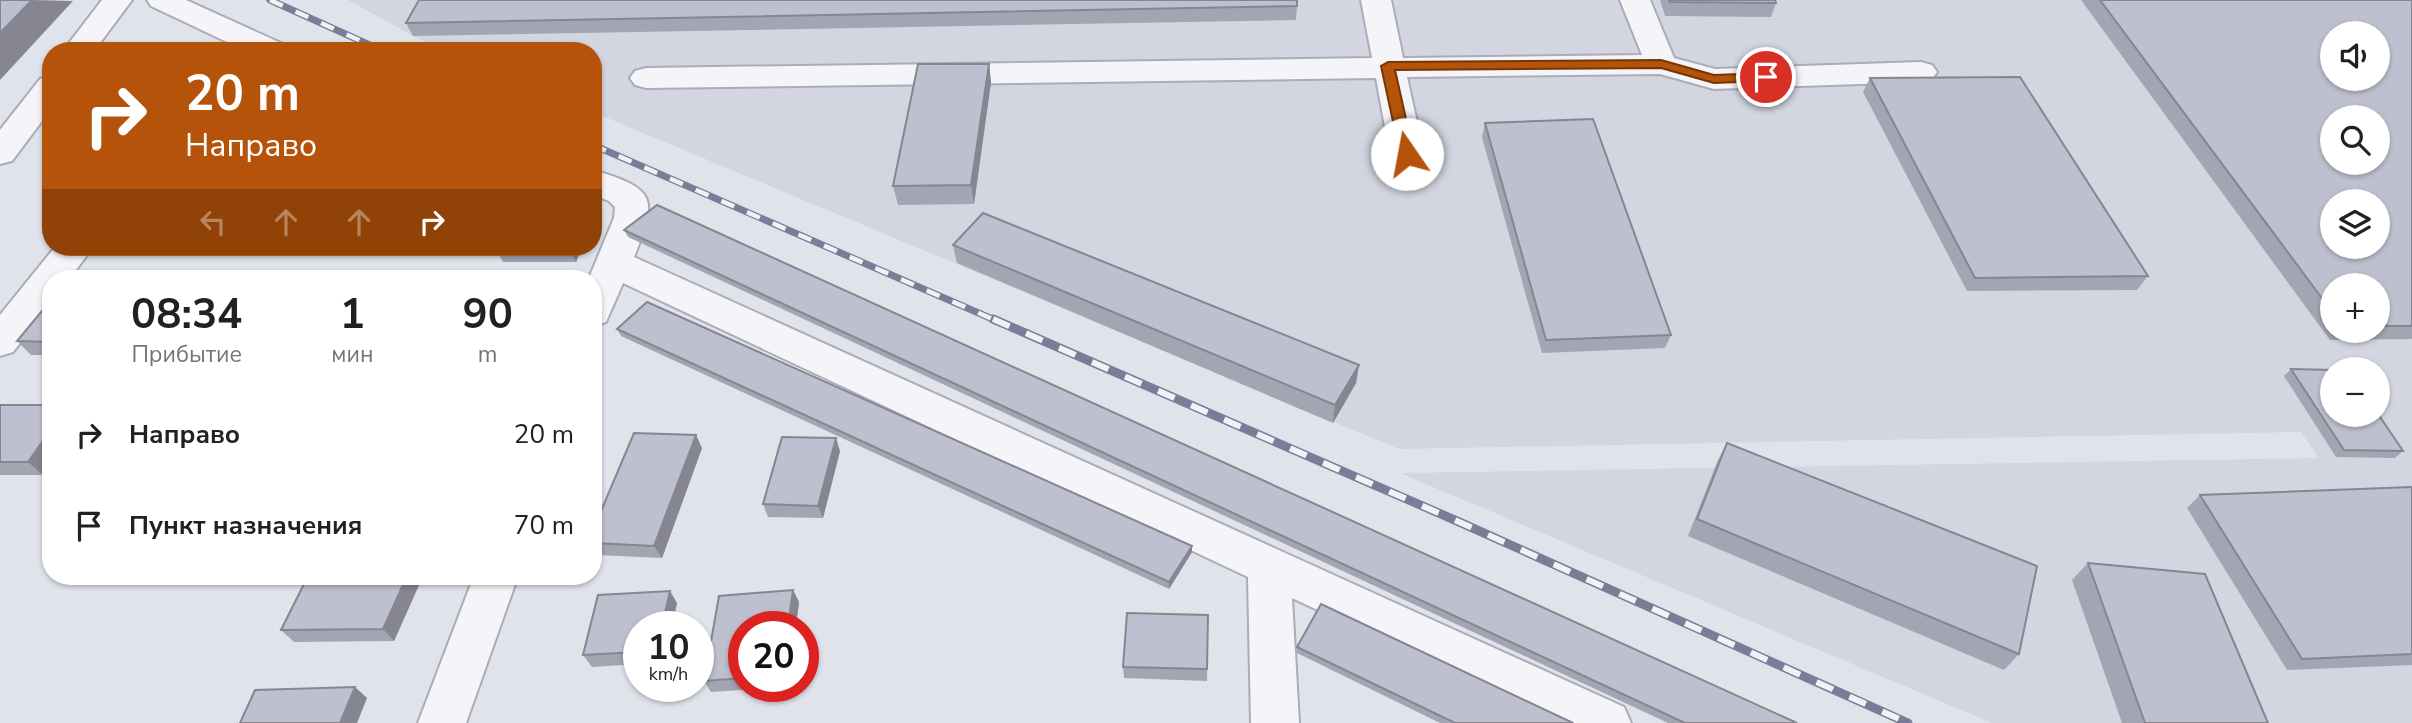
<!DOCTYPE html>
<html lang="ru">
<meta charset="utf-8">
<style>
:root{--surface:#fff;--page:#f6f6f6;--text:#202124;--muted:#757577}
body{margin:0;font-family:"Nunito Sans",sans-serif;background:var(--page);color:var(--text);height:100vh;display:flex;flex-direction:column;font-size:26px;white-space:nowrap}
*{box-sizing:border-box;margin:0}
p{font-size:23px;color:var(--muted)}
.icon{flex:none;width:38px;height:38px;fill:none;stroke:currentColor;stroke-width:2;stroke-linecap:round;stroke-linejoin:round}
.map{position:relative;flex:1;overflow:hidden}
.drawer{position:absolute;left:42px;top:270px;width:560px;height:315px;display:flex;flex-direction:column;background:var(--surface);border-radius:28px;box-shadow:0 2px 5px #0004}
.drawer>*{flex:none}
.guide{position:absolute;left:42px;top:42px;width:560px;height:214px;border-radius:28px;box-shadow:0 2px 5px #0004;background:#b45309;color:#fff;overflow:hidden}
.fabs{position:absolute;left:2320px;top:21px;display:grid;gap:14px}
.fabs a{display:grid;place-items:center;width:70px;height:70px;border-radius:50%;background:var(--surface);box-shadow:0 2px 5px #0004;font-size:35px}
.speed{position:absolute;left:623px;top:611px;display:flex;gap:14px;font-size:35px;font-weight:700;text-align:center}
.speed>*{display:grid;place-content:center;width:91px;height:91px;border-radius:50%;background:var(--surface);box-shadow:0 2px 5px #0004;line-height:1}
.speed small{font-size:18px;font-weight:400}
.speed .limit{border:10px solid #d22;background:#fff;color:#111}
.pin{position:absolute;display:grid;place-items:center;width:60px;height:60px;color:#fff;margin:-30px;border:4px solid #fff;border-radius:50%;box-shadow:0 2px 7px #0007}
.me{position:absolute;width:77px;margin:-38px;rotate:348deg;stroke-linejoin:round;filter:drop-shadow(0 0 5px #0008)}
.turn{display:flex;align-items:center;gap:24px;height:147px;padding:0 28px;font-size:32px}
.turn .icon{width:91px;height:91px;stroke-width:2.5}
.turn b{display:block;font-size:49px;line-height:60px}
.lanes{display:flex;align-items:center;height:66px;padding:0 28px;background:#0003;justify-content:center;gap:35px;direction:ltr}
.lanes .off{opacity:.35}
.eta{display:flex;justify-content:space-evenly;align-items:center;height:119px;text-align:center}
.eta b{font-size:42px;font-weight:700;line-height:49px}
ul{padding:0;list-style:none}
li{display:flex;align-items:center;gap:21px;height:91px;padding:0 28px}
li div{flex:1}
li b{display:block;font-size:26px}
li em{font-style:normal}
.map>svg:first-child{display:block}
.built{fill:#d3d5e1;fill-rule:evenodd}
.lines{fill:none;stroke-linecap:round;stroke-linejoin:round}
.minor-casing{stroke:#aaacb9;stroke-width:4}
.minor{fill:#f5f5f9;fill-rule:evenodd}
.rail-far1-casing{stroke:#797d97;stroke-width:7}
.rail-casing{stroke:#797d97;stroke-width:9}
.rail-far1{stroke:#f1f2f8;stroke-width:4.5;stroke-dasharray:14;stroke-linecap:butt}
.rail{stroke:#f1f2f8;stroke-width:6;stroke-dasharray:18;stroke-linecap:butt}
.wall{fill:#a3a5b2;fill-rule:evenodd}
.shaded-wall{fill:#858691}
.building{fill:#bec0cf;stroke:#858691;stroke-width:2;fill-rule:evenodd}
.route{fill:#b45309;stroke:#753606;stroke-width:2}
</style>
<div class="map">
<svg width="2412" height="723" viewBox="0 0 2412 723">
<rect width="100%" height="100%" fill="#e1e3eb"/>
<!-- built -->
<path class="built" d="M348 0H2412V723H1992L1400 473 2319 458 2301 432 1399 449 593 112V51H448L413 36ZM2333 33H2378V79H2333ZM2333 117H2378V163H2333ZM2333 201H2378V247H2333ZM2333 285H2378V331H2333ZM2333 369H2378V415H2333Z"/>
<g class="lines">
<defs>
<g id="minor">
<path d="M102 0H132L94 51H63Z"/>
<path d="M147 0H186L283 44 287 51H246L151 6Z"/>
<path d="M1361 0H1391L1403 58 1642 55 1620 0H1650L1674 58 1715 69 1921 62 1932 65 1937 72 1932 79 1921 82 1714 89 1660 74 1407 77 1424 154 1419 162 1407 165 1395 162 1390 154 1376 78 646 88 635 85 630 78 635 71 646 68 1372 58Z"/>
<path d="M51 76V109L12 161 0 164V130L40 79Z"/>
<path d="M593 170C658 189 657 199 634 257L1624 707 1631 723H1557L1292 598 1299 723H1251L1248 577 623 283 606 322 593 326V278H589L614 218 615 207 609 201 593 195Z"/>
<path d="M55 247H93L70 278H51V304L13 352 0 356V315Z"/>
<path d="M474 576H518L466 723H418Z"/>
</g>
</defs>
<!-- minor casing -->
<use href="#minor" class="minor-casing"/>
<!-- minor -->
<use href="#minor" class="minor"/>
<defs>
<g id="rail-far1">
<path d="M270 0 383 51"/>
<path d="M593 145 997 321"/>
</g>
<path id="rail" d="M993 319 1457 521 1908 723"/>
</defs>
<!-- rail-far1 casing -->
<use href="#rail-far1" class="rail-far1-casing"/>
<!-- rail casing -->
<use href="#rail" class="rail-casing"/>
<!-- rail-far1 -->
<use href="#rail-far1" class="rail-far1"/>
<!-- rail -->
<use href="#rail" class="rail"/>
</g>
<!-- wall -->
<g class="wall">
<path d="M1660 0H1775L1776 3 1771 17 1665 16Z"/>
<path d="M2081 0H2412V339L2330 340ZM2333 285H2378V331H2333Z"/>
<path d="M1297 6 1296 20 413 36 406 23Z"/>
<path d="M989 64 991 82 974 204 898 205 893 186Z"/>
<path d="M1870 78 2148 276 2137 290 1967 291 1863 92Z"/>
<path d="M1485 123 1671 335 1665 348 1542 353 1482 137Z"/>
<path d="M624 230 1797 723H1668L628 237Z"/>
<path d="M953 245 1359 365 1356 383 1333 423 957 263Z"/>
<path d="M582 247 576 262H503L495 248Z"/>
<path d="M51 300V355H31L17 341Z"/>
<path d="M617 329 1192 552 1169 589 621 336Z"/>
<path d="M2291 369 2403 451 2395 458 2336 457 2284 376Z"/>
<path d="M0 405 43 475H0Z"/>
<path d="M1727 443 2019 654 2004 670 1688 536 1718 460Z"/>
<path d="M702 448 662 558 596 555 593 551V530Z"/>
<path d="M840 451 823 518 768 517 763 504Z"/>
<path d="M2412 487V665L2287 670 2187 508 2200 495Z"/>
<path d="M2088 563 2268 723H2122L2072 580Z"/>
<path d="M423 576 394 641 294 642 281 630Z"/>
<path d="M793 590 799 602 796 626H744V686H788V687L711 692 704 681 719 596Z"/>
<path d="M677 603 672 626H639V664L592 667 583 655Z"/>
<path d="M1208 615 1207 681 1124 678 1123 667Z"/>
<path d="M1297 647 1573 723H1440L1297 653Z"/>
</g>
<!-- shaded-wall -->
<g class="shaded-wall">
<path d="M32 0 73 1 0 80V33Z"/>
<path d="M989 64 991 82 974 204 971 185Z"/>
<path d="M569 247H582L576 262 569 248Z"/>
<path d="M1359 365 1356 383 1333 423 1335 405Z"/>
<path d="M51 429V463L43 475 28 462Z"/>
<path d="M696 435 702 448 662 558 654 546Z"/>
<path d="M836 438 840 451 823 518 818 506Z"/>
<path d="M1192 546V552L1169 589V582Z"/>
<path d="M407 576H423L394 641 383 629Z"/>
<path d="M793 590 799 602 796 626H788Z"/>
<path d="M670 591 677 603 672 626H662Z"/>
<path d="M355 687 367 698 357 723H340Z"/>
</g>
<!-- building -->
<g class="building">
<path d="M0 0H32L0 33Z"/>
<path d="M419 0H1297V6L406 23Z"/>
<path d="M1669 0H1775L1776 3 1670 2Z"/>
<path d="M2100 0H2412V326H2378V285H2333V313ZM2333 33H2378V79H2333ZM2333 117H2378V163H2333ZM2333 201H2378V247H2333Z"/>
<path d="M918 64H989L971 185 893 186Z"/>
<path d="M2020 77 2148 276 1975 278 1870 78Z"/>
<path d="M1593 119 1671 335 1546 340 1485 123Z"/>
<path d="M657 205 1797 723H1685L624 230Z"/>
<path d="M983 213 1359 365 1335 405 953 245Z"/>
<path d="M496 247H569V248H495Z"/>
<path d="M51 300V342L17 341Z"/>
<path d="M647 302 1192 546 1169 582 617 329Z"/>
<path d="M2291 369 2333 370V415L2378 414 2403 451 2344 450Z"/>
<path d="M0 405H51V429L28 462H0Z"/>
<path d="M634 433 696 435 654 546 593 543V530Z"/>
<path d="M782 437 836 438 818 506 763 504Z"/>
<path d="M1727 443 2037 566 2019 654 1697 519Z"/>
<path d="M2412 487V654L2302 659 2200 495Z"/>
<path d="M2088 563 2205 574 2268 723H2145Z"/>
<path d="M308 576H407L383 629 281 630Z"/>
<path d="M793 590 788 626H744V678L704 681 719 596Z"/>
<path d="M670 591 662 626H639V652L583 655 598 595Z"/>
<path d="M1321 604 1573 723H1455L1297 647Z"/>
<path d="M1127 613 1208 615 1207 669 1123 667Z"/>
<path d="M355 687 340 723H240L255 690Z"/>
</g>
<!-- route -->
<path class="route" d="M1661 60 1714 75 1766 73 1772 77 1766 81 1714 83 1661 68 1395 70 1414 154 1407 159 1400 154 1381 66 1388 62Z"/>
</svg>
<div class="fabs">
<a><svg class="icon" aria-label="sound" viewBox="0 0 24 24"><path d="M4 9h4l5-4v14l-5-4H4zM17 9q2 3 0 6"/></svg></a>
<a><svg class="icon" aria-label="search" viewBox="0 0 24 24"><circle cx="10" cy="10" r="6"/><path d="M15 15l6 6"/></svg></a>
<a><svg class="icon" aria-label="layers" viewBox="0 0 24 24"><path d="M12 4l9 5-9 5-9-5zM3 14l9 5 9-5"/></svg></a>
<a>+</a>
<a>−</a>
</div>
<div class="speed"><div>10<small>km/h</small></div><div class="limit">20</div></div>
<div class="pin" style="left:1766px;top:77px;background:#d93025"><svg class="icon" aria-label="arrive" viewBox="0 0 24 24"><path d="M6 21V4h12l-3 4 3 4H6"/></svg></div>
<svg class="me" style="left:1407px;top:154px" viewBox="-20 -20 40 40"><circle r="19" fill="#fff"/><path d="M0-13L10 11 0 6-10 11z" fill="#b45309"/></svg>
<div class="guide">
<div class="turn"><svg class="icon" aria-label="right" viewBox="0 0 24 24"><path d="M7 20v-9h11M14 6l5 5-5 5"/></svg><div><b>20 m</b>Направо</div></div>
<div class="lanes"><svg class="icon off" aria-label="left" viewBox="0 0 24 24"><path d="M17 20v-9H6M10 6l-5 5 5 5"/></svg><svg class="icon off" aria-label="ahead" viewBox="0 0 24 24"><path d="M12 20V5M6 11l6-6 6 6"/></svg><svg class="icon off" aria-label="ahead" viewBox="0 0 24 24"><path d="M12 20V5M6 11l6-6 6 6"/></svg><svg class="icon" aria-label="right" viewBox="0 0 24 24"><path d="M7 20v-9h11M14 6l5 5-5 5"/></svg></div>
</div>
<section class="drawer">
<div class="eta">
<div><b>08:34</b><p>Прибытие</p></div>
<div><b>1</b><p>мин</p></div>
<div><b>90</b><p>m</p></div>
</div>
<ul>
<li><svg class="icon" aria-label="right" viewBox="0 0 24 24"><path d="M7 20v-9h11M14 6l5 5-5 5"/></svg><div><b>Направо</b></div><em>20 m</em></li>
<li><svg class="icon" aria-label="arrive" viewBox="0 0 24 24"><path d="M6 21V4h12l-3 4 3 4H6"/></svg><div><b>Пункт назначения</b></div><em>70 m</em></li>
</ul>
</section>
</div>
